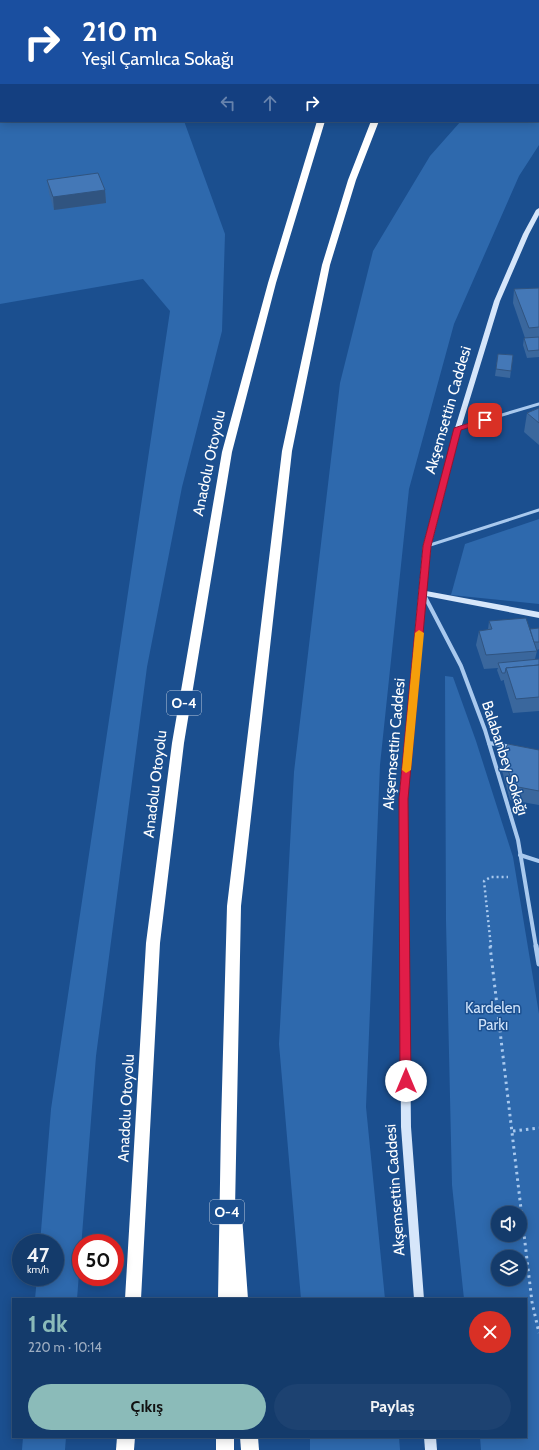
<!DOCTYPE html>
<html lang="tr">
<meta charset="utf-8">
<style>
:root{--surface:#143b6b;--page:#1d4271;--text:#f1f3f6;--muted:#9dadc1;--line:#33557e;--accent:#8bbbb9}
body{margin:0;font-family:Cabin,sans-serif;background:var(--page);color:var(--text);height:100vh;display:flex;flex-direction:column;font-size:15px;white-space:nowrap}
*{box-sizing:border-box;margin:0}
p{font-size:13px;color:var(--muted)}
.icon{flex:none;width:22px;height:22px;fill:none;stroke:currentColor;stroke-width:2;stroke-linecap:round;stroke-linejoin:round}
.map{position:relative;flex:1;overflow:hidden}
.sheet{position:absolute;left:12px;top:1298px;width:515px;height:140px;display:flex;flex-direction:column;background:var(--surface);border-radius:0px;box-shadow:0 2px 10px #0003,0 0 0 1px var(--line)}
.sheet>*{flex:none}
.banner{position:absolute;left:0px;top:0px;width:539px;height:122px;box-shadow:0 2px 10px #0003,0 0 0 1px var(--line);background:#1a4fa0;color:#fff;overflow:hidden}
.controls{position:absolute;left:491px;top:1206px;display:grid;gap:8px}
.controls a{display:grid;place-items:center;width:36px;height:36px;border-radius:50%;background:var(--surface);box-shadow:0 2px 10px #0003,0 0 0 1px var(--line);font-size:20px}
.speed{position:absolute;left:12px;top:1234px;display:flex;gap:8px;font-size:20px;font-weight:700;text-align:center}
.speed>*{display:grid;place-content:center;width:52px;height:52px;border-radius:50%;background:var(--surface);box-shadow:0 2px 10px #0003,0 0 0 1px var(--line);line-height:1}
.speed small{font-size:10px;font-weight:400}
.speed .limit{border:6px solid #d22;background:#fff;color:#111}
.pin{position:absolute;display:grid;place-items:center;width:34px;height:34px;color:#fff;margin:-17px;border-radius:8px;box-shadow:0 2px 6px #0006}
.me{position:absolute;width:44px;margin:-22px;rotate:0deg;stroke-linejoin:round;filter:drop-shadow(0 0 3px #0008)}
.turn{display:flex;align-items:center;gap:14px;height:84px;padding:0 16px;font-size:18px}
.turn .icon{width:52px;height:52px;stroke-width:2.5}
.turn b{display:block;font-size:28px;line-height:34px}
.lanes{display:flex;align-items:center;height:38px;padding:0 16px;background:#0003;justify-content:center;gap:20px;direction:ltr}
.lanes .off{opacity:.35}
.round{display:grid;place-items:center;flex:none;width:42px;height:42px;border-radius:21px;background:var(--page)}
.head{display:flex;align-items:center;justify-content:space-between;height:68px;padding:0 16px}
h1{font-size:24px;font-weight:800;line-height:30px;color:var(--accent)}
.button{display:flex;gap:8px;margin-top:auto;padding:8px 16px}
.button a{flex:1;height:46px;border-radius:24px;background:var(--accent);color:#111;font-size:16px;font-weight:800;line-height:46px;text-align:center}
.button a+a{background:var(--page);color:var(--text)}
.map>svg:first-child{display:block}
.green{fill:#2e69ad;fill-rule:evenodd}
.lines{fill:none;stroke-linecap:round;stroke-linejoin:round}
.path-far1{stroke:#a9c9ee;stroke-width:2.5;stroke-dasharray:2 3;stroke-linecap:butt}
.path{stroke:#a9c9ee;stroke-width:3;stroke-dasharray:2.5 4;stroke-linecap:butt}
.street-far2{stroke:#a9c9ee;stroke-width:3}
.street-far1{stroke:#a9c9ee;stroke-width:4}
.street{stroke:#a9c9ee;stroke-width:5}
.secondary{fill:#d6e6fa;fill-rule:evenodd}
.highway{fill:#fff;fill-rule:evenodd}
.wall{fill:#3a679d}
.shaded-wall{fill:#305480}
.building{fill:#4478b7;stroke:#305480}
.route{fill:#e11d48;stroke:#92132f}
.slow{fill:#f59e0b}
.labels{text-anchor:middle;stroke-width:3;stroke-linejoin:round;paint-order:stroke}
.shield{fill:#1b4f8f;stroke:#bbcadd;stroke-width:1}
.shield-label{font-size:14px;font-weight:bold;fill:#fff}
.street-label{font-size:15px;fill:#fff;stroke:#1b4f8f}
.park-label{font-size:15px;fill:#cfe3fa;stroke:#1b4f8f}
</style>
<div class="map">
<svg width="539" height="1450" viewBox="0 0 539 1450">
<rect width="100%" height="100%" fill="#1b4f8f"/>
<!-- green -->
<g class="green">
<path d="M539 34V145L519 176 454 324 409 489 380 765 366 1107 385 1299H301L279 1044 294 772 340 383 373 251 430 156 461 121H538Z"/>
<path d="M0 78 1 121H184L225 234 222 331 182 487 147 667 96 1056 77 1299H35L37 1277H55V1243H40L51 1109 170 311 143 279 0 304Z"/>
<path d="M539 519V604L451 595 465 544Z"/>
<path d="M445 676 453 677 476 741 513 857 539 1014V1450H481L480 1437H526V1299H464L452 1185 446 921ZM498 1213H520V1235H498ZM498 1257H520V1279H498Z"/>
<path d="M23 1437H66L65 1450H22Z"/>
<path d="M310 1437H399L400 1450H310Z"/>
</g>
<g class="lines">
<!-- path-far1 -->
<path class="path-far1" d="M491 947 484 881 491 877H508"/>
<!-- path -->
<g class="path">
<path d="M490 946 532 1302 539 1333"/>
<path d="M513 1131 539 1128"/>
</g>
<!-- street-far2 -->
<g class="street-far2">
<path d="M458 428 539 404"/>
<path d="M427 546 539 510"/>
</g>
<!-- street-far1 -->
<g class="street-far1">
<path d="M423 593 461 666 485 730 518 840 536 947"/>
<path d="M489 743 511 747"/>
<path d="M520 855 539 861"/>
</g>
<!-- street -->
<path class="street" d="M536 946 539 964"/>
<!-- secondary -->
<g class="secondary">
<path d="M539 208V215L529 234 500 301 461 428 431 546 426 591 539 612V618L426 596 407 799 411 1127 424 1299H414L401 1127 399 799 423 546 455 428 494 301 523 234 536 210Z"/>
<path d="M424 1437H436L437 1450H425Z"/>
</g>
<!-- highway -->
<g class="highway">
<path d="M361 0H368L361 1Z"/>
<path d="M413 0H420L413 1Z"/>
<path d="M317 121H325L276 283 232 452 184 743 160 943 141 1299H125L146 943 172 743 222 452 268 283Z"/>
<path d="M371 121H379L356 180 330 265 292 451 241 906 235 1209 240 1211 242 1216 248 1299H218L221 1125 227 906 282 451 322 265 348 180Z"/>
<path d="M117 1437H135L134 1450H116Z"/>
<rect x="216" y="1437" width="18" height="13"/>
<path d="M240 1437H258L259 1450H241Z"/>
</g>
</g>
<!-- wall -->
<g class="wall">
<path d="M0 0H37V1H1V47L0 49Z"/>
<path d="M47 180 105 190 106 203 54 210 49 193Z"/>
<path d="M539 288V357L527 358 523 345 524 338H525L513 303 514 289Z"/>
<path d="M498 354 513 355 510 378 495 376Z"/>
<path d="M539 408V445L524 432 527 413Z"/>
<path d="M489 621 530 630V629L539 628V649L537 650V651L535 659H539V711L513 713 504 682V680L501 681 497 670 498 668 484 669 476 645 479 631 488 630Z"/>
<path d="M539 750V805L510 800 501 767 503 753Z"/>
</g>
<!-- shaded-wall -->
<g class="shaded-wall">
<path d="M23 0H37V1H22Z"/>
<path d="M1 33V47L0 49V34Z"/>
<path d="M105 190 106 203 54 210 53 197Z"/>
</g>
<!-- building -->
<g class="building">
<path d="M0 0H23L22 1H1V4H0Z"/>
<rect x="0" y="10" width="1" height="15"/>
<path d="M0 28H1V33L0 34Z"/>
<path d="M98 173 105 190 53 197 47 180Z"/>
<path d="M539 288V327L529 328 514 289Z"/>
<path d="M539 337V350L528 351 524 338Z"/>
<path d="M498 354 513 355 511 371 496 369Z"/>
<path d="M539 408V423L527 413Z"/>
<path d="M526 618 537 651 486 655 479 631 492 629 489 621Z"/>
<path d="M539 628V642H534L530 629Z"/>
<path d="M539 659V665L506 668 505 673H502L498 663Z"/>
<path d="M539 665V697L516 699 506 668Z"/>
<path d="M508 744 539 750V791L513 786 503 753Z"/>
</g>
<!-- route -->
<path class="route" d="M485 418H487V422L461 430 431 546 408 799 411 1081 409 1084 406 1086 402 1084 400 1081 399 799 423 546 454 428Z"/>
<!-- slow -->
<path class="slow" d="M419 630 424 633 411 770 406 773 402 770 415 633Z"/>
<g class="labels">
<!-- shield labels -->
<g class="shield">
<rect x="167" y="691" width="34" height="24" rx="3"/>
<rect x="210" y="1200" width="34" height="24" rx="3"/>
</g>
<g class="shield-label">
<text x="184" y="708">O-4</text>
<text x="227" y="1217">O-4</text>
</g>
<!-- street labels -->
<g class="street-label">
<text transform="translate(448 410) rotate(-74)" y="5">Akşemsettin Caddesi</text>
<text transform="translate(209 463) rotate(-78)" y="5">Anadolu Otoyolu</text>
<text transform="translate(394 744) rotate(-85)" y="5">Akşemsettin Caddesi</text>
<text transform="translate(505 758) rotate(72)" y="5">Balabanbey Sokağı</text>
<text transform="translate(155 784) rotate(-83)" y="5">Anadolu Otoyolu</text>
<text transform="translate(126 1108) rotate(-87)" y="5">Anadolu Otoyolu</text>
<text transform="translate(395 1190) rotate(-94)" y="5">Akşemsettin Caddesi</text>
</g>
<!-- park labels -->
<g class="park-label">
<text x="493" y="1013">Kardelen<tspan x="493" dy="17">Parkı</tspan></text>
</g>
</g>
</svg>
<div class="controls">
<a><svg class="icon" aria-label="sound" viewBox="0 0 24 24"><path d="M4 9h4l5-4v14l-5-4H4zM17 9q2 3 0 6"/></svg></a>
<a><svg class="icon" aria-label="layers" viewBox="0 0 24 24"><path d="M12 4l9 5-9 5-9-5zM3 14l9 5 9-5"/></svg></a>
</div>
<div class="speed"><div>47<small>km/h</small></div><div class="limit">50</div></div>
<div class="pin" style="left:485px;top:420px;background:#d93025"><svg class="icon" aria-label="arrive" viewBox="0 0 24 24"><path d="M6 21V4h12l-3 4 3 4H6"/></svg></div>
<svg class="me" style="left:406px;top:1081px" viewBox="-20 -20 40 40"><circle r="19" fill="#fff"/><path d="M0-13L10 11 0 6-10 11z" fill="#e11d48"/></svg>
<div class="banner">
<div class="turn"><svg class="icon" aria-label="right" viewBox="0 0 24 24"><path d="M7 20v-9h11M14 6l5 5-5 5"/></svg><div><b>210 m</b>Yeşil Çamlıca Sokağı</div></div>
<div class="lanes"><svg class="icon off" aria-label="left" viewBox="0 0 24 24"><path d="M17 20v-9H6M10 6l-5 5 5 5"/></svg><svg class="icon off" aria-label="ahead" viewBox="0 0 24 24"><path d="M12 20V5M6 11l6-6 6 6"/></svg><svg class="icon" aria-label="right" viewBox="0 0 24 24"><path d="M7 20v-9h11M14 6l5 5-5 5"/></svg></div>
</div>
<section class="sheet">
<div class="head"><div><h1>1 dk</h1><p>220 m · 10:14</p></div><a class="round" style="background:#d93025;color:#fff"><svg class="icon" aria-label="close" viewBox="0 0 24 24"><path d="M6 6l12 12M18 6L6 18"/></svg></a></div>
<div class="button"><a>Çıkış</a><a>Paylaş</a></div>
</section>
</div>
